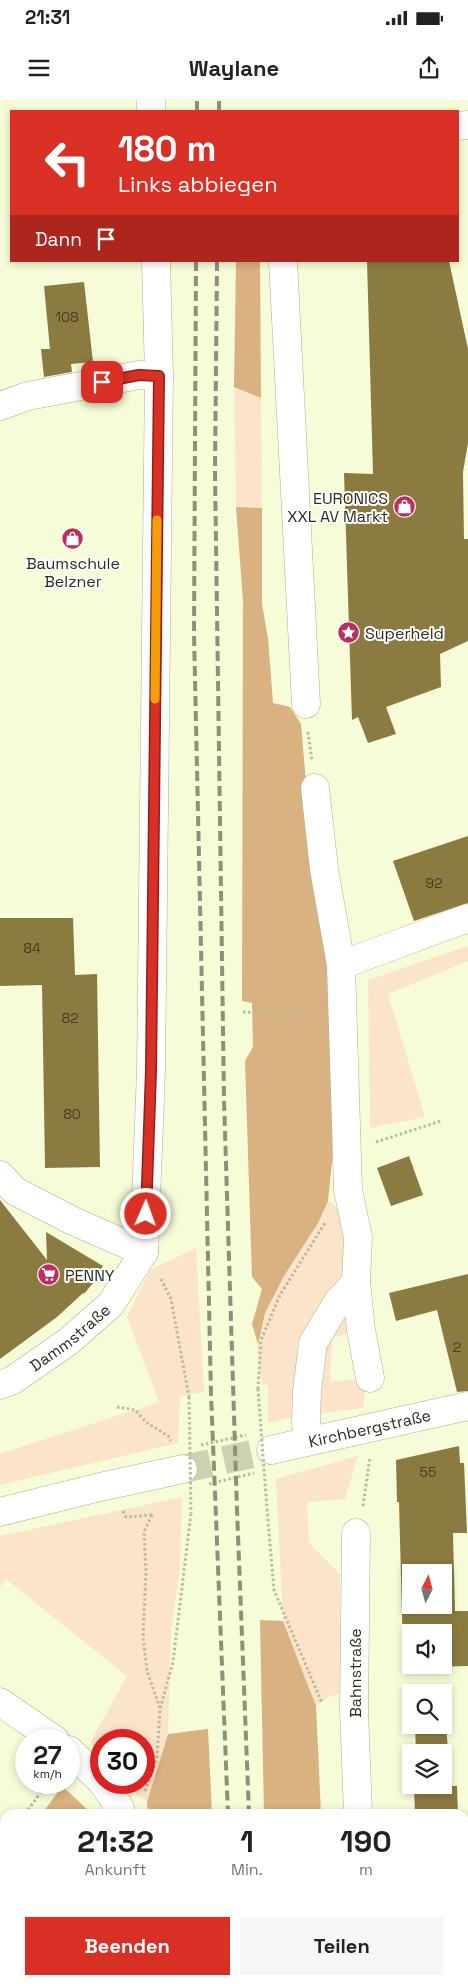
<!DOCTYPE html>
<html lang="de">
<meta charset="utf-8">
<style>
:root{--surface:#fff;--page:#f6f6f6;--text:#222;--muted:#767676;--accent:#d93025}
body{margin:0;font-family:"Space Grotesk",sans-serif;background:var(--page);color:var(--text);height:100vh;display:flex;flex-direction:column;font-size:19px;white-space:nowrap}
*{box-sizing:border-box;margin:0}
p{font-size:16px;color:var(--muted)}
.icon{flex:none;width:28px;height:28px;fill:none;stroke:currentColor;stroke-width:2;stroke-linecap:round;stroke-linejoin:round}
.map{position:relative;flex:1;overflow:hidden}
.drawer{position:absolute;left:0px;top:1709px;width:469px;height:176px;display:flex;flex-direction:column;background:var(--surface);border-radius:15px 15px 0 0;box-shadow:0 2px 8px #0003}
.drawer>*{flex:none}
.guide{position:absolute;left:10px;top:10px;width:449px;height:152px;border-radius:0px;box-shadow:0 2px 8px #0003;background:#d93025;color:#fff;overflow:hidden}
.needle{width:32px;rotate:6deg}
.buttons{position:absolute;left:402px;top:1464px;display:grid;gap:10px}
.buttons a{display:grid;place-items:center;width:50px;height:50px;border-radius:0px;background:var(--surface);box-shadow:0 2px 8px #0003;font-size:25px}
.speed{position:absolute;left:15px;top:1629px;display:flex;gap:10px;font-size:25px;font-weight:700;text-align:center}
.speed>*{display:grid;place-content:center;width:65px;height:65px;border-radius:50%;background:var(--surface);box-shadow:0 2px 8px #0003;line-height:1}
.speed small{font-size:12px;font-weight:400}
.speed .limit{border:8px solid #d22;background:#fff;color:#111}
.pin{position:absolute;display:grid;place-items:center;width:42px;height:42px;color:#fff;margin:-21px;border-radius:10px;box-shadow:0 2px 8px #0006}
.me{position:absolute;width:55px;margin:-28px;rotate:2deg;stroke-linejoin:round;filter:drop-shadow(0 0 4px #0008)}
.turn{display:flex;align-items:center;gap:18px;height:105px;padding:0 25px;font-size:22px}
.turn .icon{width:65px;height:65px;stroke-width:2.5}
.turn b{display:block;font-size:35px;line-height:42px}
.then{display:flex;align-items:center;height:48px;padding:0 25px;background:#0003;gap:10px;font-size:19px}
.eta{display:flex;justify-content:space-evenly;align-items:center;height:85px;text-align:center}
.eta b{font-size:30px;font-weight:800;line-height:35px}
.button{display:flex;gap:10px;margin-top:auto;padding:10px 25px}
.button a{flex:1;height:58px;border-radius:0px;background:var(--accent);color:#fff;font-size:20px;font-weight:800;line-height:58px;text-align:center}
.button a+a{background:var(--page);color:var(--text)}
.status{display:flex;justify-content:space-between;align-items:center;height:35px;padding:0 25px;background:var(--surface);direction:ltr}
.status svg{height:14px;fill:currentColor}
header{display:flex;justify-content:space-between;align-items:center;height:65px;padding:0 25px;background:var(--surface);font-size:22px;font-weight:800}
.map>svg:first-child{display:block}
.green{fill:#fbe4ca}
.forest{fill:#dab180}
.building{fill:#8c7b40;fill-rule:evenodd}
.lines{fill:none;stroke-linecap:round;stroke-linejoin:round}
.minor-tunnel{stroke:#cdd3b2;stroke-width:28;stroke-dasharray:28 14;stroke-linecap:butt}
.minor-casing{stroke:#abb18e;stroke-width:29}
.path{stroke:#b7bd9f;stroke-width:3;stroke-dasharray:2.5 2.5;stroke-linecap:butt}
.minor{stroke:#fff;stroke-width:28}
.rail{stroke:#8d9178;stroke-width:4;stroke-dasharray:10 5;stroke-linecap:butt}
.path-bridge{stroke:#b7bd9f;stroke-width:3;stroke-dasharray:2.5 2.5;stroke-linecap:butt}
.route-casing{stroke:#8d1f18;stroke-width:12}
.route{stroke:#d93025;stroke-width:9}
.slow{stroke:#f59e0b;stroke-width:9}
.labels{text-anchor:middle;stroke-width:4;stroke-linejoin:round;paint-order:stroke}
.number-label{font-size:14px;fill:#434027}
.poi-label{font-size:16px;fill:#2b2d1f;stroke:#fff;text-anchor:start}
.street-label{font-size:16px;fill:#2b2d1f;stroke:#fff}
</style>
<div class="status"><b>21:31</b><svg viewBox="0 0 49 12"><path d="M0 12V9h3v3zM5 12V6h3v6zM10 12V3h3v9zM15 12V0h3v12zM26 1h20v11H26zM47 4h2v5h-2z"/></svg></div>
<header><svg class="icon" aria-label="menu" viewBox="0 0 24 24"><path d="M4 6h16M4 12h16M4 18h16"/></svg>Waylane<svg class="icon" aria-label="share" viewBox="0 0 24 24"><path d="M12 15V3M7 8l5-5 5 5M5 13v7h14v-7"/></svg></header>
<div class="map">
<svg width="468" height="1884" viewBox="0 0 468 1884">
<rect width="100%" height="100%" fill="#f5fcd7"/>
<!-- green -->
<g class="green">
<path d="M234 287 261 298 262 408 236 407Z"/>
<path d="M468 846V861L388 894 425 1017 370 1028 368 880Z"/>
<path d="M328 1101 344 1112 356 1231 332 1238 330 1282 367 1278 363 1308 297 1316 268 1323V1285H262C260 1272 256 1256 258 1243 264 1193 306 1146 328 1101Z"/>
<path d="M196 1148 204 1292 180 1296 178 1343 0 1385V1354L159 1302 127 1217 150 1170Z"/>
<path d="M358 1356 345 1399 307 1402 309 1443 340 1474V1594L330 1596 316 1606 283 1521 276 1379Z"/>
<path d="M182 1397 180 1468 171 1531 168 1634 147 1702 123 1683 144 1682V1640H101V1661L96 1655 91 1641 127 1576 6 1479 0 1487V1436Z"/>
<path d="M5 1760V1880H65V1884H0V1765Z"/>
</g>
<!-- forest -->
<g class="forest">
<path d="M236 161H260L261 298 234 287Z"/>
<path d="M236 407 262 408V504L268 538 273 603 290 607 301 624 306 682 329 857 334 1042 328 1101 318 1123 284 1176 265 1213 258 1244 252 1224 262 1189 252 1177 245 961 253 947 252 903 242 901 243 501Z"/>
<path d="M260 1520 283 1521 316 1606 321 1714H264Z"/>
<path d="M208 1629 212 1714H148L147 1702 168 1634Z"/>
<path d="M62 1686 90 1712 91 1714H42Z"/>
<rect x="70" y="1880" width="41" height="4"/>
<rect x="156" y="1880" width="63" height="4"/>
<rect x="269" y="1880" width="59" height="4"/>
</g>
<!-- building -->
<g class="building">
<path d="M367 161H449L468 249V343L463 372 464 439H468V541L440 554 441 587 386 607 396 634 368 643 358 617 352 620 344 373 373 374Z"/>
<path d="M84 182 93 262 71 264 72 272 44 277 41 249H50L44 186Z"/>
<path d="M468 736V803L414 821 393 761Z"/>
<path d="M0 818H73L75 875 97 874 100 1067 45 1068 42 885 0 886Z"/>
<path d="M409 1056 423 1095 391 1106 377 1068Z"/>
<path d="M0 1100 47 1160 46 1132 103 1166 100 1171 102 1172 84 1194 83 1193 57 1217 0 1259Z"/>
<path d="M468 1174V1291L457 1292 437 1210 396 1221 389 1193Z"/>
<path d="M459 1346 460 1363H464L467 1433H453L455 1511H468V1566L435 1567V1565H444V1532H411V1552L403 1553 399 1402H397L396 1360ZM411 1472H444V1505H411Z"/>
<path d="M415 1625H446L451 1686H457L458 1714H415L414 1688H417V1685H444V1652H416Z"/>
</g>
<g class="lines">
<!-- minor-tunnel -->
<path class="minor-tunnel" d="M183 1369 271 1350"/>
<defs>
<g id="minor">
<path d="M151 0V11"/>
<path d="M458 26 468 25"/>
<path d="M283 161 306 604"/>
<path d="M0 306 28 296 139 275 159 276"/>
<path d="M341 865 468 818"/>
<path d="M0 1075 15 1091 73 1121 144 1152"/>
<path d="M356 1182 361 1230 370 1278"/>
<path id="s1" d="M0 1285 13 1280 69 1241 111 1204 144 1152 151 971 159 276 156 161"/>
<path d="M308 1341 306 1321 307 1291 313 1243 337 1203 356 1182 358 1137 348 1090 341 865 324 769 315 688"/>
<path id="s2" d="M271 1350 468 1306"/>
<path d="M0 1412 100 1387 183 1369"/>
<path d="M356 1433 354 1610 358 1714"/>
<path d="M0 1602 55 1640"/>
<path d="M69 1650 101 1681"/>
<path d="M102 1682 120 1708 121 1714"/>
<path d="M133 1880V1884"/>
<path d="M363 1880 364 1884"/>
</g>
</defs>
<!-- minor casing -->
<use href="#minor" class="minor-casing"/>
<!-- path -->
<g class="path">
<path d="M308 632 312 661"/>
<path d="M243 912 292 914 313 903"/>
<path d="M376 1042 441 1021"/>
<path d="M161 1179 171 1199 189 1297"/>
<path d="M258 1289 261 1240 280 1195 325 1123"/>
<path d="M117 1307 135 1310 146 1322 168 1336 171 1341"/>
<path d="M201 1345 246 1335"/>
<path d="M209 1384 254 1373"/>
<path d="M363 1406 370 1357"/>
<path d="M267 1409 274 1490 322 1603"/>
<path d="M123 1411 126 1417 152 1415"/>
<path d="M152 1415 144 1432 146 1472 143 1536 147 1571 160 1608"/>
<path d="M145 1691 157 1659 160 1609 173 1562 191 1413"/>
<path d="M25 1714 48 1682"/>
<path d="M0 1748 5 1741"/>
</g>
<!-- minor -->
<use href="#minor" class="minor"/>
<!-- rail -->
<g class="rail">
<path d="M197 11V0"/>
<path d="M219 11V0"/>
<path d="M196 161 194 534 211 1294 228 1714"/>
<path d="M217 161 215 372 224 1000 237 1410 249 1714"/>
<path d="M254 1880V1884"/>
<path d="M234 1884V1880"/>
</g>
<!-- path-bridge -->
<g class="path-bridge">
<path d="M258 1289 267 1409"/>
<path d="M189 1297 191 1413"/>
</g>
</g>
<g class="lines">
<defs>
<path id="route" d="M102 282 139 275 159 276 151 971 146 1114"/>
</defs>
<!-- route casing -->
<use href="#route" class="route-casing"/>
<!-- route -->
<use href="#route" class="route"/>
<!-- slow -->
<path class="slow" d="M155 599 157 420"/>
</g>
<!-- icons -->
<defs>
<symbol id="shop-disc" viewBox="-11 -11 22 22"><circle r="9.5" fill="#bb2e5f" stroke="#fff"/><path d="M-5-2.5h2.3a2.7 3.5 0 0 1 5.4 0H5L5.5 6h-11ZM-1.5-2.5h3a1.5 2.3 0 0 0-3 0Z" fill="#fff"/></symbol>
<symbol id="sight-disc" viewBox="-11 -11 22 22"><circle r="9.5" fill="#bb2e5f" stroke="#fff"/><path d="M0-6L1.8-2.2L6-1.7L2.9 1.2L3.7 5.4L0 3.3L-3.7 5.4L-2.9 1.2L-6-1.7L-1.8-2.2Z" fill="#fff"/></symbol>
<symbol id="supermarket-disc" viewBox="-11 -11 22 22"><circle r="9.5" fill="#bb2e5f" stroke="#fff"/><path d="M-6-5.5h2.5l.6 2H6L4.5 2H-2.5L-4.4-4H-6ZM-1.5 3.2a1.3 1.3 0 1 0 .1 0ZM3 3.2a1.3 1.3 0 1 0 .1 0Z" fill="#fff"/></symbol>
</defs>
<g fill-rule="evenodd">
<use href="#shop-disc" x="392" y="394" width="25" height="25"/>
<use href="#shop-disc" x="60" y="426" width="25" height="25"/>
<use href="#sight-disc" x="336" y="520" width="25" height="25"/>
<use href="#supermarket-disc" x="36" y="1162" width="25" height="25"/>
</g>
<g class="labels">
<!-- number labels -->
<g class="number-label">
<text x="67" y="222">108</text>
<text x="434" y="788">92</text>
<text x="32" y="853">84</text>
<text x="70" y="923">82</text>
<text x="72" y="1019">80</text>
<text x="457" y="1252">2</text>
<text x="428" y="1377">55</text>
</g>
<!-- poi labels -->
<g class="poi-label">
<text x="388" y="404" text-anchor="end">EURONICS<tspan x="388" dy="18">XXL AV Markt</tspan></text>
<text x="73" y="469" text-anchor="middle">Baumschule<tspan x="73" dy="18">Belzner</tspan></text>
<text x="365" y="539">Superheld</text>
<text x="65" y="1181">PENNY</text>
</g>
<!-- street labels -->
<g class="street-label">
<text dy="6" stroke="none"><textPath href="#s1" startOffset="85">Dammstraße</textPath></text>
<text dy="6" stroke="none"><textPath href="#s2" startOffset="101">Kirchbergstraße</textPath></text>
<text transform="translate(355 1573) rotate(-90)" y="6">Bahnstraße</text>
</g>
</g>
</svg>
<div class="buttons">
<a><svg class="needle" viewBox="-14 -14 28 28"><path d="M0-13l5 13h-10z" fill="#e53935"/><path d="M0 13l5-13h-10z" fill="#767676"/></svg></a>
<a><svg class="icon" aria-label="sound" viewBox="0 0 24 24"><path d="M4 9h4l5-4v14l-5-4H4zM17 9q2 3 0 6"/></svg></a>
<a><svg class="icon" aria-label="search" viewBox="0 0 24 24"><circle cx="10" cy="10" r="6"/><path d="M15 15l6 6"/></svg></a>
<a><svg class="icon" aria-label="layers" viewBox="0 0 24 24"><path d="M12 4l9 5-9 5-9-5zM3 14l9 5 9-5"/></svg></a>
</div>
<div class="speed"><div>27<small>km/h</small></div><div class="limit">30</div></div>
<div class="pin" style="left:102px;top:282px;background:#d93025"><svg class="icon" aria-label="arrive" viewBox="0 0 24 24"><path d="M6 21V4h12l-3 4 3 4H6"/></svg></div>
<svg class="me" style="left:146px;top:1114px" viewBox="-20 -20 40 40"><circle r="17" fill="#d93025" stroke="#fff" stroke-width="3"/><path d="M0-11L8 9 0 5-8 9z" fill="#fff"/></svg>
<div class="guide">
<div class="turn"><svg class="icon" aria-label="left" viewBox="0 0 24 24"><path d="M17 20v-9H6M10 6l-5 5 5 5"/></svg><div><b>180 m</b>Links abbiegen</div></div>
<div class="then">Dann<svg class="icon" aria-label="arrive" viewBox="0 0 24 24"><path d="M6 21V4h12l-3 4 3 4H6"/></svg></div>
</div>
<section class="drawer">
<div class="eta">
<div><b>21:32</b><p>Ankunft</p></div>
<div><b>1</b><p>Min.</p></div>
<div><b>190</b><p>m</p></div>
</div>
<div class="button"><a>Beenden</a><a>Teilen</a></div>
</section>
</div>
